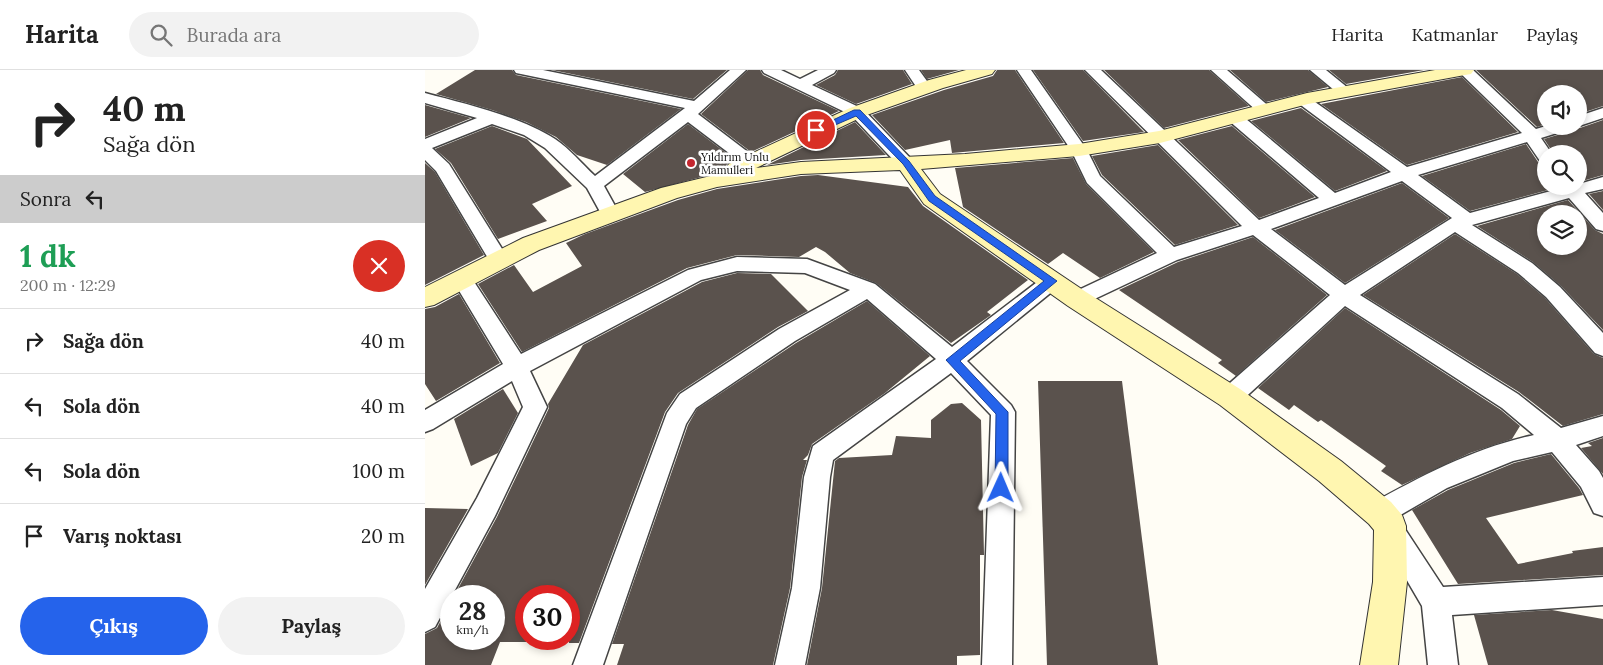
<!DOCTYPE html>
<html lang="tr">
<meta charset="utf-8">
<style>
:root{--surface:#fff;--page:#f2f2f2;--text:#222;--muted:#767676;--line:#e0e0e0;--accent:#2563eb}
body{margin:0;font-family:Lora,serif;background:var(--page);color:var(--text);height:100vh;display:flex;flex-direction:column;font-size:19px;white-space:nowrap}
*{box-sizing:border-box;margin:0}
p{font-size:16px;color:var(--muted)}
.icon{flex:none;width:28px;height:28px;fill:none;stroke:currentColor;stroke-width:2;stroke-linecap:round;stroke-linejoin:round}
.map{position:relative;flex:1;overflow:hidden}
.side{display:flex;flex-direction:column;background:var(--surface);width:425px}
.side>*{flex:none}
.top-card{background:#fff;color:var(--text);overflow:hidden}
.controls{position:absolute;left:1112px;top:15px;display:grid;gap:10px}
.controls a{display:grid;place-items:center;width:50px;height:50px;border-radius:50%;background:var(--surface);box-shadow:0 2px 8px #0003;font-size:25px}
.speed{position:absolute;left:15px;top:515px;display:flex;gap:10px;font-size:25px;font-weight:700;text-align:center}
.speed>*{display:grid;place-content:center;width:65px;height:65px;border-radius:50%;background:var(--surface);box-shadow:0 2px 8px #0003;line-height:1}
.speed small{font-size:12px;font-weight:400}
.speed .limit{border:8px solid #d22;background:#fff;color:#111}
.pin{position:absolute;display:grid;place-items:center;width:42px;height:42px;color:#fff;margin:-21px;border:2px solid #fff;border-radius:50%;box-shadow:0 1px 5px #0007}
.me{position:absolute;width:55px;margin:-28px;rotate:1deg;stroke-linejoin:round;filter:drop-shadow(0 0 4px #0008)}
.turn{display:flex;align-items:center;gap:18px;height:105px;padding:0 20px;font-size:22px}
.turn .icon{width:65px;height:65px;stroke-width:2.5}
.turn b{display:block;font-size:35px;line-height:42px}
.then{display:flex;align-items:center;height:48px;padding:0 20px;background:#0003;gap:10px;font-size:19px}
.round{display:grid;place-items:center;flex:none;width:52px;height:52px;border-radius:26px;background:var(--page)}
.overview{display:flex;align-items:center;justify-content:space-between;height:85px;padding:0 20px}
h1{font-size:30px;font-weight:700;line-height:38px;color:#1e9e55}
.action{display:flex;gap:10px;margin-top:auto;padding:10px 20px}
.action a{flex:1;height:58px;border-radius:30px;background:var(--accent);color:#fff;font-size:20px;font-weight:700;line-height:58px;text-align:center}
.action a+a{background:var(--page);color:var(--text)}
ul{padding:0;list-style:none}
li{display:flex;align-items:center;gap:15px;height:65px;padding:0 20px;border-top:1px solid var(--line)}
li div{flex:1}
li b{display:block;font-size:19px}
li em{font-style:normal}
header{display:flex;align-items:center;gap:30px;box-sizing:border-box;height:70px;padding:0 25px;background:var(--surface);border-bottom:1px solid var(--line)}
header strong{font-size:24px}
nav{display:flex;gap:28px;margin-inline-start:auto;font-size:18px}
.search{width:350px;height:45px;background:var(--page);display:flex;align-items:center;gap:12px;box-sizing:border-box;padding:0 18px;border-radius:28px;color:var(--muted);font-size:19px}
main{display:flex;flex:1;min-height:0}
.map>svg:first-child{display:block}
.building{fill:#5a524d;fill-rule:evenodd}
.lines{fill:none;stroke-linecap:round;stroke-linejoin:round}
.street-casing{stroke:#444;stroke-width:3}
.secondary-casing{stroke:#333;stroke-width:2}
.street{fill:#fff;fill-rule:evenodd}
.secondary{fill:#fff6b0;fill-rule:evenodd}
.route{fill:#2563eb;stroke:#184099}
.poi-dot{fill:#c4262e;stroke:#fff;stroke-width:2}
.labels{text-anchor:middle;stroke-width:5;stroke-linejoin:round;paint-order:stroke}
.far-poi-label{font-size:11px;fill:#111;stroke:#fff;text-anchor:start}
</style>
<header>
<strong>Harita</strong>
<div class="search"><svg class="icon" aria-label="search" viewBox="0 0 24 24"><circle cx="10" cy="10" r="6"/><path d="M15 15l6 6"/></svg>Burada ara</div>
<nav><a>Harita</a><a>Katmanlar</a><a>Paylaş</a></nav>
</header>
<main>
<section class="side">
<div class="top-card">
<div class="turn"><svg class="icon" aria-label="right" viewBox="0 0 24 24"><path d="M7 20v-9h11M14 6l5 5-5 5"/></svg><div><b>40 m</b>Sağa dön</div></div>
<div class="then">Sonra<svg class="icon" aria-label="left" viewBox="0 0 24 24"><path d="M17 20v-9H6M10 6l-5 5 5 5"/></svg></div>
</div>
<div class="overview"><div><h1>1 dk</h1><p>200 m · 12:29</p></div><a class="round" style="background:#d93025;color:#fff"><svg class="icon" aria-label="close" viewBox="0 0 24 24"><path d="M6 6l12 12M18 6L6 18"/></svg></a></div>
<ul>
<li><svg class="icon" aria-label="right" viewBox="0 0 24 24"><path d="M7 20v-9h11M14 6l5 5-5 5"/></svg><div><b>Sağa dön</b></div><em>40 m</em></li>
<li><svg class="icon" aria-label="left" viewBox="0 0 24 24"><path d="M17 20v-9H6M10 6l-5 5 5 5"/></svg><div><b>Sola dön</b></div><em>40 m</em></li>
<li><svg class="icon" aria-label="left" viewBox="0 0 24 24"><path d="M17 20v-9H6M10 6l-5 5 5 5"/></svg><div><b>Sola dön</b></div><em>100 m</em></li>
<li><svg class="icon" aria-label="arrive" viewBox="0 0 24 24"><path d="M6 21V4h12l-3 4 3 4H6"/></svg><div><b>Varış noktası</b></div><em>20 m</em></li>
</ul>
<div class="action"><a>Çıkış</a><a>Paylaş</a></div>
</section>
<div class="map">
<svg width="1178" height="595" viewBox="0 0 1178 595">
<rect width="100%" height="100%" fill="#fffdf5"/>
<!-- building -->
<g class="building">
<path d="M50 0H87L91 5 256 39 182 95 152 85 131 67 101 52 67 40 11 24Z"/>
<path d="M127 0H302L268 29Z"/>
<path d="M323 0H335L338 5 414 41 326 82 276 44Z"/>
<path d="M413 0H478L487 14 431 34 391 15 410 5Z"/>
<path d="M496 0H534L502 9Z"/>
<path d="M572 0H590L639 73 527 83 525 70 480 80 447 45 519 20 568 6Z"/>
<path d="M608 0H658L719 62 658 71Z"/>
<path d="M679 0H784L824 36 739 58Z"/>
<path d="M805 0H883L903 17 841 32Z"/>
<path d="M904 0H999L921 14Z"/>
<path d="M1051 0H1178V36L1154 44V24H1121V54L1112 57Z"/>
<path d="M1037 7 1093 62 982 95 896 34Z"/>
<path d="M0 35 46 48 0 67Z"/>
<path d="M876 38 962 101 910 121 826 51Z"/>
<path d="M1178 50V105L1154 112V84H1129L1119 69 1146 61 1149 56 1155 58Z"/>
<path d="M430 52 461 85 376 90 342 95Z"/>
<path d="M263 54 309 89 303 93 299 98V101L220 122 198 104Z"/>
<path d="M67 56 102 69 147 116 107 134 122 151 73 169 26 93 10 79Z"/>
<path d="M807 56 890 127 834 148 753 70Z"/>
<path d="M1101 74 1113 92 1121 94V116L1134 117 1045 141 997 106Z"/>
<path d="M733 75 813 155 750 175 677 105 667 86Z"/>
<path d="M648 88 661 114 729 182 675 208 638 183 623 194 538 137 530 98Z"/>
<path d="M0 93 10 102 59 185 0 215Z"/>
<path d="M393 105 483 117 498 136 603 210 562 242 566 245 526 273 451 213 425 203 400 182 391 177 374 187 312 185 262 198 97 282 53 214 89 195 108 222 157 196 141 173 160 164 253 130 292 119 376 106Z"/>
<path d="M977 113 1024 148 920 213 850 160Z"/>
<path d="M1178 121V140L1164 124Z"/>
<path d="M1143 130 1170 160 1178 164V260L1136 216 1108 192 1052 156ZM1121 144H1154V176H1121Z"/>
<path d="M1030 164 1092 204 1120 228 1169 284 1178 288V344L1138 356 1094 322 938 225Z"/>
<path d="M828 167 902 225 811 306 793 293 797 290 694 220 753 192Z"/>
<path d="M312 203 346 204 383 241 353 257 253 323 240 342 154 573H144V526H101V572H75L66 595H0V564L12 558 26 531V569H69V526H29L72 447 124 338 123 334 158 275 277 212Z"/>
<path d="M34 224 75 293 11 331 0 314V239L10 237Z"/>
<path d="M442 231 505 286 460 323 387 374 383 385 378 390H382L377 407 365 518 348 595H192L199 574H187L263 355 272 339 371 273Z"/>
<path d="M920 238 1076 340 1095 356 1087 369 1045 383 977 415 956 401 961 396 896 350 893 352 869 335 864 340 833 318Z"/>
<path d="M613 311H697L733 595H622Z"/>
<path d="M78 319 93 343 73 383 46 396 29 349Z"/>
<path d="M537 333 556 350 559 485H555V585L532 586V595H382L397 518 410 391 414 388 467 385 471 366 506 368V350L526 334Z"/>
<path d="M1178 368V404L1156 378 1167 376 1163 373Z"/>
<path d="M1126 384 1154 418 1158 425 1061 448 1093 494 1148 483 1147 481 1178 477V505L1033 514 987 440 1023 420 1089 393Z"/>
<path d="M0 438 43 439 0 515Z"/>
<path d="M1127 540 1178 549V595H1063L1049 545Z"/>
</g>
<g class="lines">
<defs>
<g id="street">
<path d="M89 0H118L269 31 305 0H321L273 44 336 92 333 96 327 97 321 96 263 52 179 116 195 145 193 149 186 151 179 149 162 118 120 78 99 65 67 54 7 78 24 94 84 190 81 195 74 197 67 195 11 101 0 90V69L52 48 0 33V23C41 34 94 46 130 69 145 79 157 94 170 106L260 38 96 4 91 3Z"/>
<path d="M337 0H356L375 9 393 0H411L409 3 387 15 438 39 490 93 487 97 481 98 475 97 426 45 339 3Z"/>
<path d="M480 0H494L507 18 504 21H494Z"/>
<path d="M592 0H606L662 80 675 106 749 177 817 156 660 0H676L834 150 894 128 803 50 801 47 803 44H815L910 123 966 102 873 33 870 30 873 27H883L982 97 1097 63 1032 0H1048L1111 59 1121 56H1147L1145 59 1116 68 1127 84H1121V92L1115 91 1102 72 993 105 1045 143 1137 118 1135 116H1154V114L1178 107V119L1160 123 1178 143V161L1171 159 1144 128 1047 155 1107 193 1135 217 1178 263V286L1170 283 1121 227 1093 203 1030 162 935 225 1093 324 1136 358 1178 346V366L1151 375 1174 401 1178 408V446L1169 443 1156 417 1127 382 1088 391 1022 418 972 447 1018 517 1178 507V535L1027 545 1033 595H1003L997 536 956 466 952 457 953 454 946 452 942 443 946 434C998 405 1050 378 1109 365L1077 338 920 236 813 334 805 337 797 334 793 327 797 320 905 225 828 165 752 190 659 234 652 237 645 234 642 229 645 224 732 183 662 113 646 80ZM977 111 1027 148 920 215 846 159Z"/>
<path d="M786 0H802L847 39 845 42H833Z"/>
<path d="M885 0H901L928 22 925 25H915Z"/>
<path d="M1178 38V48L1154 56V46Z"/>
<path d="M312 187 382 189 450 214 527 277 620 206 627 204 634 206 637 211 634 216 542 291 586 335 590 342 587 595H557L566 345 526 303 408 390 405 407 395 518 380 595H350L367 518 379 407 388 376 511 289 442 229 370 271 271 338 261 354 178 595H148L242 343 255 324 354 259 425 220 380 203 312 201 276 210 105 301 122 337 70 446 10 557 0 562V519L52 428 98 337 87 311 8 359 0 362V340L78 294 27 209 30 204 37 202 44 204 96 284 263 200Z"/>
</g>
<path id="secondary" d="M541 0H570L567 4 518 18 439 46 331 98 376 92 540 84 654 74 734 61 882 23 1010 0H1049L1046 4 1040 5 883 34 735 73 654 86 496 99 515 124 661 222 815 319 916 391 966 432 977 445 981 456 982 512 973 595H935L948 512 949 460 944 454 894 411 795 335 643 236 499 134 475 100 376 104 292 117 252 128 114 180 9 235 0 237V217L98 168 236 118 302 102 300 99 304 94 425 38 504 10Z"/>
</defs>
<!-- street casing -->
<use href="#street" class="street-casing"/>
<!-- secondary casing -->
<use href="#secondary" class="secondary-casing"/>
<!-- street -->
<use href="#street" class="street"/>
<!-- secondary -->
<use href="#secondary" class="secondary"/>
</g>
<!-- route -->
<path class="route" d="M429 40H435L484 91 510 126 632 211 535 291 583 342V418L581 422 576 424 572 422 570 418 571 344 521 290 619 211 504 131 478 94 431 46 394 62 387 60Z"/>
<!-- markers -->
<circle class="poi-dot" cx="266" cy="93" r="5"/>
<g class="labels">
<!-- far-poi labels -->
<g class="far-poi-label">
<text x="276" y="91">Yıldırım Unlu<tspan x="276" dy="13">Mamulleri</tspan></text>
</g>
</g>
</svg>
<div class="controls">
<a><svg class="icon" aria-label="sound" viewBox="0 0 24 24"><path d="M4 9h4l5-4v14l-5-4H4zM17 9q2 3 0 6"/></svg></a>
<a><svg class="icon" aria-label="search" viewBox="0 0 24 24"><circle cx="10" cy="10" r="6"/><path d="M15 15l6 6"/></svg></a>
<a><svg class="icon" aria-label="layers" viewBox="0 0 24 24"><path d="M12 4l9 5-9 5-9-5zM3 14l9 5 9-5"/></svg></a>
</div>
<div class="speed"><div>28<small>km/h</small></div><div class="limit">30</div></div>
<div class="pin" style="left:391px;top:60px;background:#d93025"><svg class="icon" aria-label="arrive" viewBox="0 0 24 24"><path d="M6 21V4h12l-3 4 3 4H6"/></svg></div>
<svg class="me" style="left:576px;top:418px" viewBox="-20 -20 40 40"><path d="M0-17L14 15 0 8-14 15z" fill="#2563eb" stroke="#fff" stroke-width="4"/></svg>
</div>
</main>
